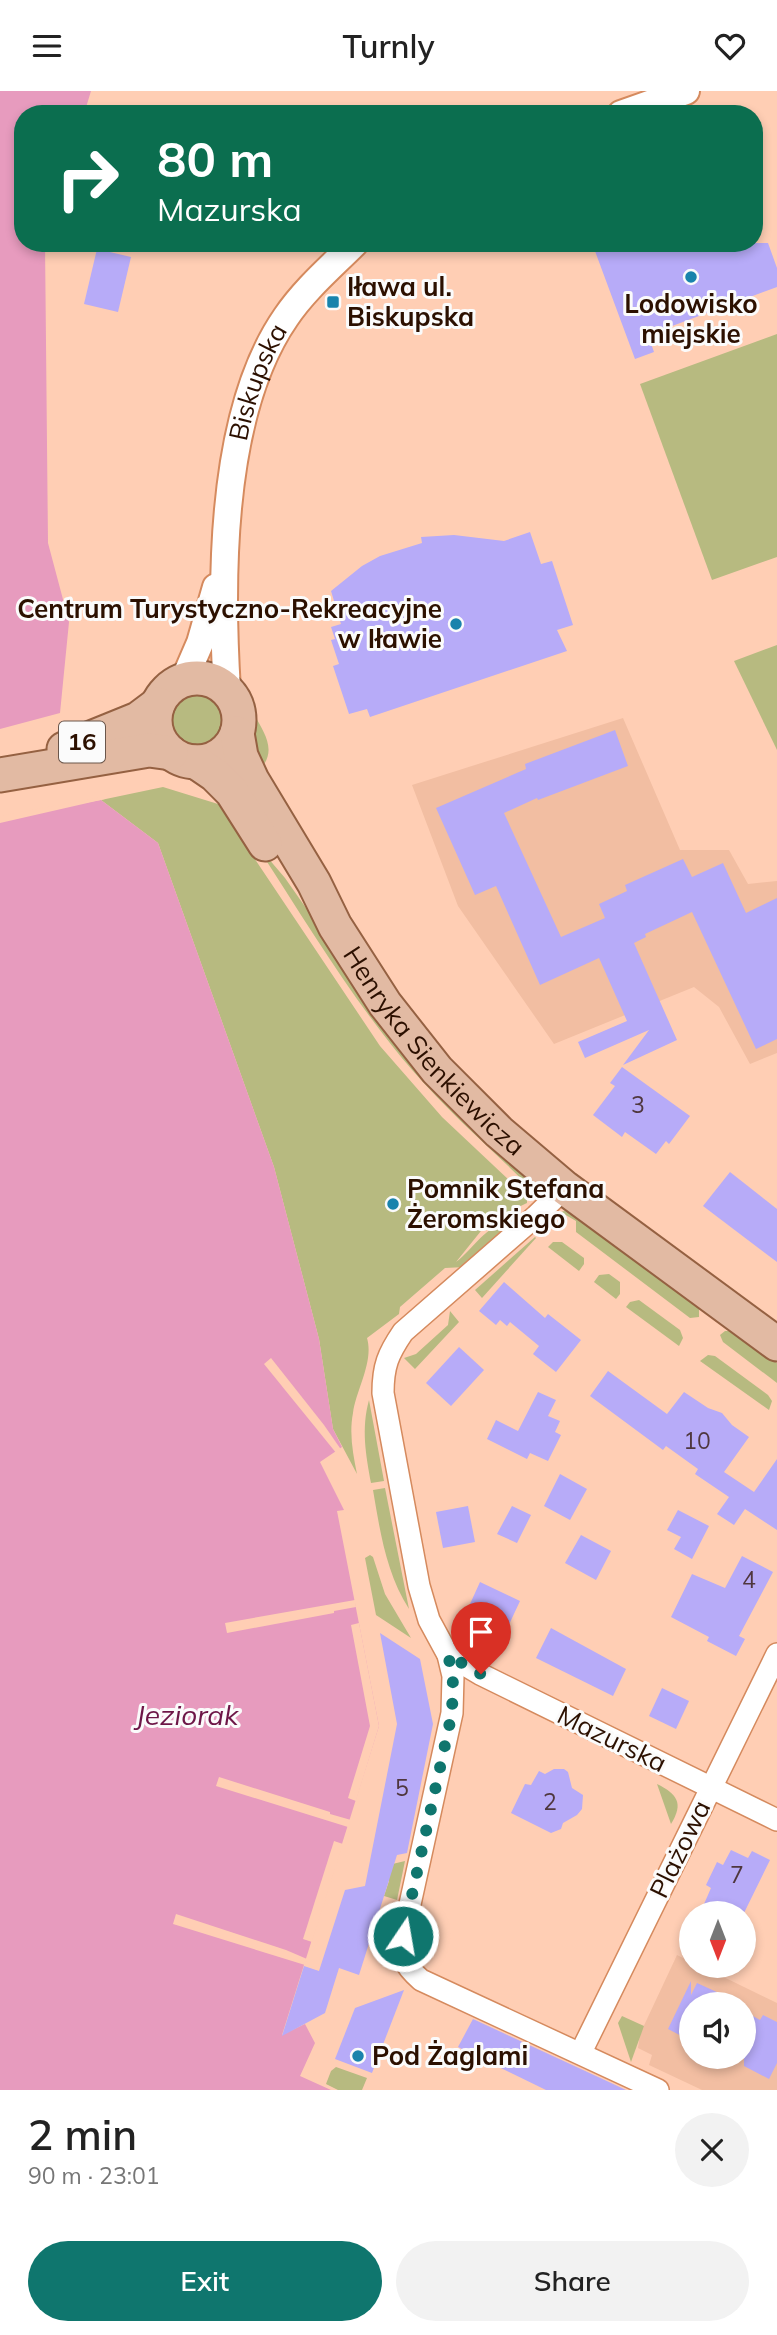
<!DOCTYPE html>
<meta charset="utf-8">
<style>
:root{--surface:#fff;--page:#f2f2f2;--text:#222;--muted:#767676;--accent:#0f766e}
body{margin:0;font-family:Mulish,sans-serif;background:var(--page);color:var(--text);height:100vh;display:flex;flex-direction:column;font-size:26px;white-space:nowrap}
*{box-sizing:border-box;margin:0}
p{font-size:23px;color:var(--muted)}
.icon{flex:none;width:38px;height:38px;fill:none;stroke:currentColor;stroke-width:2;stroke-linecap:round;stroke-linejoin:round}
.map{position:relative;height:1999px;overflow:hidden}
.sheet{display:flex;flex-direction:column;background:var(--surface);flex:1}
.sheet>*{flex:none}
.banner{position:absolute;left:14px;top:14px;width:749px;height:147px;border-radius:28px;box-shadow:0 4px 10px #0003;background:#0b6e4f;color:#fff;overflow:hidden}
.needle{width:46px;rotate:180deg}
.buttons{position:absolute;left:679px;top:1810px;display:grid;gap:14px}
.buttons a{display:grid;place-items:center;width:77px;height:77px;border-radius:50%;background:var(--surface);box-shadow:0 4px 10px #0003;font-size:35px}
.pin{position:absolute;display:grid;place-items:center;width:60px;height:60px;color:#fff;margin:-72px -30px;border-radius:50% 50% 50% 0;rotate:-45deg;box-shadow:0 0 7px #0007}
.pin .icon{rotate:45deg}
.me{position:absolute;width:77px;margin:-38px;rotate:12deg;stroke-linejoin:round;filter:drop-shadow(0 0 5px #0008)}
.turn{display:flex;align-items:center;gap:24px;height:147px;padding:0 28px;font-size:32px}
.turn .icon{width:91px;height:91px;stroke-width:2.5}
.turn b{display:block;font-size:49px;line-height:60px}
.round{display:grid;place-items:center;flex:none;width:74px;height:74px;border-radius:37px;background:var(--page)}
.overview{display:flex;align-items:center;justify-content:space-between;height:119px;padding:0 28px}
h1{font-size:42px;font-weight:600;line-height:52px}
.action{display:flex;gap:14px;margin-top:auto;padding:14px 28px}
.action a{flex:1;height:80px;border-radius:42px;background:var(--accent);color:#fff;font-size:28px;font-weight:600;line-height:80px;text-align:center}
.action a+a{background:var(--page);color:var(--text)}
header{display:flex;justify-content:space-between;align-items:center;height:91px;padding:0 28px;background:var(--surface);font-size:32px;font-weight:600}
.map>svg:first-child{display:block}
.built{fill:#f2bea2;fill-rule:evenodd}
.green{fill:#b7ba80}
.water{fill:#e79bbe}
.pier{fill:#ffceb4}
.building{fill:#b7abf8}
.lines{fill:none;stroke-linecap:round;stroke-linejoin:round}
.minor-casing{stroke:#d58a5e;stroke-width:24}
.tertiary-casing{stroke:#d58a5e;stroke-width:30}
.primary-casing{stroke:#956142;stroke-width:37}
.minor{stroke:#fff;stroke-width:21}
.tertiary{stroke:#fff;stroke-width:26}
.primary{stroke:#e2baa3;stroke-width:33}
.route{stroke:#0f766e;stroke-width:12;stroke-dasharray:0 21.6}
.poi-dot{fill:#1983ac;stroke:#fbfbfb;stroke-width:2.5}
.labels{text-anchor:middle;stroke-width:6;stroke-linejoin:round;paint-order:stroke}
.number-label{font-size:23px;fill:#4f373e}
.shield{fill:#fbfbfb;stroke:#6a564b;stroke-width:2}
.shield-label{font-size:24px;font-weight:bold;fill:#2c1000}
.poi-label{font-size:26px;font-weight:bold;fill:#2c1000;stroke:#fbfbfb;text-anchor:start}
.street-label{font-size:26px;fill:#2c1000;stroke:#fbfbfb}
.water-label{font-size:28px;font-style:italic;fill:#6d1647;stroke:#fbfbfb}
</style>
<header><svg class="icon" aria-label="menu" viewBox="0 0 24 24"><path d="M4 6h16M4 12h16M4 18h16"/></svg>Turnly<svg class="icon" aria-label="heart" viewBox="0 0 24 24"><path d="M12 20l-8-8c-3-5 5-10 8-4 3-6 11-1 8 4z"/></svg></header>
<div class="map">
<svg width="777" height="1999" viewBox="0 0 777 1999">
<rect width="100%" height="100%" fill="#ffceb4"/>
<!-- built -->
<g class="built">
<path d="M623 627 680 759H729L748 793 777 790V962L750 973 719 916 694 896 554 953 458 815 412 694Z"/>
<path d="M677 1864 691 1871V1874H699L777 1912V1999H702L649 1974 652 1964 638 1957 640 1943ZM691 1913H744V1965H691Z"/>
</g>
<!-- green -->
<g class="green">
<path d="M777 243V466L712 489 640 293Z"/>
<path d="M777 554V659L734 570Z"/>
<circle cx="197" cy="629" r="28"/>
<path d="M251 617C261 638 278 656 262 676L250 658 253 628Z"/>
<path d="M163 696 218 713 380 955 442 1026 527 1106V1112L489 1130 456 1171C473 1159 489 1129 512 1132L465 1176 445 1177 400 1216 399 1223 367 1247C374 1271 356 1299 353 1322 349 1343 353 1363 357 1383L333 1338 319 1248 274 1076 158 752 101 709Z"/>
<path d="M260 760H262L285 787 327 847 537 1093 539 1105C497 1063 452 1025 413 980 355 913 308 834 260 760Z"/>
<path d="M564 1120 573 1121 699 1214V1226L690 1227 576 1141V1130L564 1123 555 1127 553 1124Z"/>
<path d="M535 1146 536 1147 482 1207 475 1199Z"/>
<path d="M553 1151H562L584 1167V1173L579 1180 548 1156Z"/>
<path d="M609 1183 620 1191V1203L616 1208 594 1191 599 1184Z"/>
<path d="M639 1209 680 1239 683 1247 679 1255 626 1216 630 1211Z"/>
<path d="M450 1220 459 1231 415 1278 404 1267 416 1263 448 1234Z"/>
<path d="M725 1240H735L777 1272V1292L723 1251 720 1244Z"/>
<path d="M708 1264 715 1265 768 1304 772 1310 769 1319 700 1270Z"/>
<path d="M369 1309 384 1390 371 1392C366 1364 361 1338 369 1309Z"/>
<path d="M385 1397 409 1518C386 1482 380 1440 373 1399Z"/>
<path d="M370 1464 373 1466 385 1503 411 1547 376 1524 365 1467Z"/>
<path d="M657 1693C677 1703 684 1712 671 1733Z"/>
<path d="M405 1770 397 1809 384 1805 389 1790 384 1775Z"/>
<path d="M622 1925 644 1935 631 1971 618 1932Z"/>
<path d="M336 1976 367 1987 362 1999H338L326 1993 331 1980Z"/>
</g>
<!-- water -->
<g class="water">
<path d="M0 0H91L84 23H23V152H45L48 452 69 531 60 622 0 638Z"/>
<path d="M101 709 158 752 274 1076 319 1248 333 1338 342 1356 320 1371 344 1419 337 1420 379 1635 282 1944 305 1933 315 1952 300 1985 331 1999H0V727Z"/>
</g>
<!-- pier -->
<g class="pier">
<path d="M101 706 105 708 0 732V725Z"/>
<path d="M271 1267 324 1334 342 1360 337 1363 264 1273Z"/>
<path d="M355 1509 356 1516 334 1520V1522L227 1542 225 1532Z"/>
<path d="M359 1532 379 1635 356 1710 348 1707 370 1635 351 1534Z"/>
<path d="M219 1686 330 1721V1723L351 1729 348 1736 216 1695Z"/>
<path d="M334 1750 343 1753 312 1851 303 1848Z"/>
<path d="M176 1823 286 1859 307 1868 305 1874 173 1833Z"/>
</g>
<!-- building -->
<g class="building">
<path d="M592 152H768L777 177V196L648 244 654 261 635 268Z"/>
<path d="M97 158 131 166 118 221 84 213Z"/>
<path d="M530 441 541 473 552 470 573 534 557 539 567 560 370 626 367 618 349 623 333 575 339 573 331 549 335 548 331 536 341 533 331 500 362 475 380 465 422 452 421 446 454 444 504 450Z"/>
<path d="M615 639 628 675 538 709 537 707 504 722 561 846 605 827 599 813 627 800 625 794 683 768 692 786 723 772 746 822 777 807V948L756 958 692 821 645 843 646 846 634 852 677 949 623 974 649 939 585 967 578 951 627 930 599 867 540 894 496 795 475 804 436 717 526 678 525 673Z"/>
<path d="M622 976 690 1025 669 1053 666 1050 656 1063 625 1041 622 1046 593 1024 615 995 610 992Z"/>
<path d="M730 1081 777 1118V1171L703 1115Z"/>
<path d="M504 1191 545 1227 548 1223 581 1249 556 1281 533 1263 539 1255 510 1231 507 1235 500 1229 496 1234 479 1220Z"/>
<path d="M459 1256 484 1279 451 1315 426 1292Z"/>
<path d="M608 1280 667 1323 684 1301 708 1317 722 1322 732 1334 749 1346 724 1381 754 1401 777 1368V1439L745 1418 734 1434 717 1423 729 1406 695 1383 698 1378 666 1355 663 1359 590 1305Z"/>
<path d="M538 1301 556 1309 548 1325 560 1330 555 1341 561 1344 548 1370 530 1362 527 1368 487 1348 496 1329 518 1340Z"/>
<path d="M560 1383 587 1398 570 1429 544 1415Z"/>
<path d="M468 1415 475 1451 443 1457 436 1421Z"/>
<path d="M512 1415 531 1424 517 1452 497 1443Z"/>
<path d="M678 1419 709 1435 692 1468 674 1458 681 1446 667 1439Z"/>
<path d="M581 1444 611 1460 596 1489 565 1472Z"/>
<path d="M742 1465 773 1481 739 1545 745 1548 736 1565 707 1550 709 1546 671 1526 692 1483 725 1497Z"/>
<path d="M480 1491 520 1510 506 1540 475 1525 480 1517 470 1513Z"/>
<path d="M551 1537 626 1578 613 1605 536 1567Z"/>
<path d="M380 1542 420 1568 433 1633 407 1762 397 1764 359 1884 339 1877 325 1922 282 1945 304 1875 319 1880 345 1799 365 1795 397 1633Z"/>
<path d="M662 1597 689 1610 676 1638 649 1625Z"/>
<path d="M554 1678H564L568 1681 572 1697 583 1704 582 1718 577 1724 563 1732 561 1738 551 1742 511 1722 525 1693 531 1694 539 1680 545 1683Z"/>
<path d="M731 1759 748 1767 752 1760 770 1769 744 1822H721L704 1813 711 1797 706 1794 717 1771 723 1774Z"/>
<path d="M691 1890V1904L697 1892 743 1913H691V1950L668 1938Z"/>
<path d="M404 1899 372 1982 335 1968 355 1917Z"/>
<path d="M763 1924 777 1931V1972L769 1988 744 1975V1944L753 1925 760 1929Z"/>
<path d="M473 1928 609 1991 626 1999H546L458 1956Z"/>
</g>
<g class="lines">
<defs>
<g id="minor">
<path d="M565 1097 536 1125 403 1241C388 1263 383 1275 383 1302L419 1495 429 1529 448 1564 453 1585 452 1622 403 1845C401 1867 404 1874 421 1889L658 1999"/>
<path d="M448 1564 480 1583 777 1729"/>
<path d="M585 1953 777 1563"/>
</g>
<g id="tertiary">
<path d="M621 23 686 0"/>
<path d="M184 589 200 552 216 496"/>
<path id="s1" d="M227 599C220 487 220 321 286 226 305 198 331 176 355 152"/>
</g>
<g id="primary">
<circle cx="197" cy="629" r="42"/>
<path id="s2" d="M237 642 241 665 252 689 314 792 335 835 385 913 437 979 499 1041 565 1097 777 1253"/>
<path d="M64 658 138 628 158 613"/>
<path d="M196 671 215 684 232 701 265 753"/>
<path d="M0 684 149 659 171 662"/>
</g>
</defs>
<!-- minor casing -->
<use href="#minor" class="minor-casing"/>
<!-- tertiary casing -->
<use href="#tertiary" class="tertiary-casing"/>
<!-- primary casing -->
<use href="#primary" class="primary-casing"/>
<!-- minor -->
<use href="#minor" class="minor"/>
<!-- tertiary -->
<use href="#tertiary" class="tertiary"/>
<!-- primary -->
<use href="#primary" class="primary"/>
</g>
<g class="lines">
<!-- route -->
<path class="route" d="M403 1845 452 1622 453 1585 448 1564 481 1583"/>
</g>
<!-- markers -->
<g class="poi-dot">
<circle cx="691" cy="186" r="7"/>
<rect x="326" y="204" width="14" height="14" rx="3.5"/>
<circle cx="456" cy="533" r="7"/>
<circle cx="393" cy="1113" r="7"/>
<circle cx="358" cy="1965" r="7"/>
</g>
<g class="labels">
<!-- number labels -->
<g class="number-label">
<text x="638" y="1022">3</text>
<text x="697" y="1358">10</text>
<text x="749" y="1497">4</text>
<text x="402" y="1705">5</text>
<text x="550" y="1719">2</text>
<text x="737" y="1792">7</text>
</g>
<!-- shield labels -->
<rect class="shield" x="59" y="630.5" width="46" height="41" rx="5"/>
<g class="shield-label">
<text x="82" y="659">16</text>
</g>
<!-- poi labels -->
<g class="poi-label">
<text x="347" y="205">Iława ul.<tspan x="347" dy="30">Biskupska</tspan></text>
<text x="691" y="222" text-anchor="middle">Lodowisko<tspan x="691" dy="30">miejskie</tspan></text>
<text x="442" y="527" text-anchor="end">Centrum Turystyczno-Rekreacyjne<tspan x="442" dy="30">w Iławie</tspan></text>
<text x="407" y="1107">Pomnik Stefana<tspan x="407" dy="30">Żeromskiego</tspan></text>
<text x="372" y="1974">Pod Żaglami</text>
</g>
<!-- street labels -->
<g class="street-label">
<text dy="9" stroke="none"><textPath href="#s1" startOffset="312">Biskupska</textPath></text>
<text dy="9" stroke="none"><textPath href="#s2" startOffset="378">Henryka Sienkiewicza</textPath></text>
<text transform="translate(612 1648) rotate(26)" y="9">Mazurska</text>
<text transform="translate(680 1758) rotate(-64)" y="9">Plażowa</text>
</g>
<!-- water labels -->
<g class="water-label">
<text x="187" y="1634">Jeziorak</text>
</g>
</g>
</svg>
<div class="buttons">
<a><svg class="needle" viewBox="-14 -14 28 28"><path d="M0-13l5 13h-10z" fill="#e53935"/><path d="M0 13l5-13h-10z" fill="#767676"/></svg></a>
<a><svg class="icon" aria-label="sound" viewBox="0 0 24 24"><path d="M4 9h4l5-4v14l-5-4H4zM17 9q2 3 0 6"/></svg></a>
</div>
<div class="pin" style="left:481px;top:1583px;background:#d93025"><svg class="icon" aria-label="arrive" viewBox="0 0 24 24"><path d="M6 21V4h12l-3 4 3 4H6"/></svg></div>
<svg class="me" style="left:403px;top:1845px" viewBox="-20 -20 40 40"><circle r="17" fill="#0f766e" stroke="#fff" stroke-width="3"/><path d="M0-11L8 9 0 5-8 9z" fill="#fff"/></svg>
<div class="banner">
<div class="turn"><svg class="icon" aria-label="right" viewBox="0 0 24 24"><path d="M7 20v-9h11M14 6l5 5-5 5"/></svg><div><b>80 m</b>Mazurska</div></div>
</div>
</div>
<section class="sheet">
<div class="overview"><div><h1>2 min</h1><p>90 m · 23:01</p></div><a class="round"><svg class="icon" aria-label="close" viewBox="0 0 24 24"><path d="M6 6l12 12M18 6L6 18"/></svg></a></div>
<div class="action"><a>Exit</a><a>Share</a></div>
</section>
